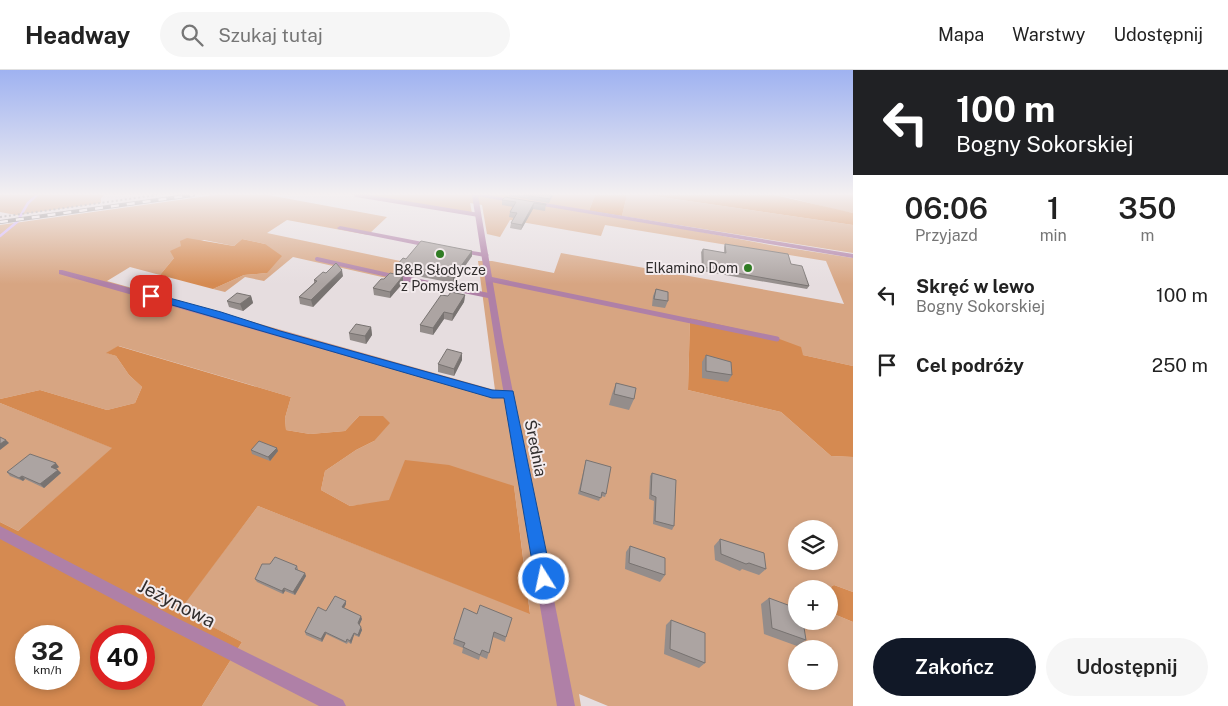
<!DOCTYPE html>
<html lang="pl">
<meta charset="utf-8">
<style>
:root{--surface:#fff;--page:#f6f6f6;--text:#222;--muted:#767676;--line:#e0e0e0;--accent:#111827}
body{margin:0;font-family:"Public Sans",sans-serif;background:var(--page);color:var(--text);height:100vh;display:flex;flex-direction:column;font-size:19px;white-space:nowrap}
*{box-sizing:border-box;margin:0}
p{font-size:16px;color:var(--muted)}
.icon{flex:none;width:28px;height:28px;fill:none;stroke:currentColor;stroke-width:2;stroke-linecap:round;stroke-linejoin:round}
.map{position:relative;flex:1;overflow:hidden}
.drawer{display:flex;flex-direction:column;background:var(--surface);width:375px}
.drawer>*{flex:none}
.guide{background:#202124;color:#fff;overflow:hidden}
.tools{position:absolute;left:788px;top:450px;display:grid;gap:10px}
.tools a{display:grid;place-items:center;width:50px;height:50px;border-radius:50%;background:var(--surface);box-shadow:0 2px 8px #0003;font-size:25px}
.speed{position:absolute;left:15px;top:555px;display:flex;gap:10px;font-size:25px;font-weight:700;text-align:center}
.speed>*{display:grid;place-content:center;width:65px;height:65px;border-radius:50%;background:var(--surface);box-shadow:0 2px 8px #0003;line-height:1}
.speed small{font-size:12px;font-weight:400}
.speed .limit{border:8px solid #d22;background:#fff;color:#111}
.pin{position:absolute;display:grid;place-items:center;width:42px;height:42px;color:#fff;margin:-21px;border-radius:10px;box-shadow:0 2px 8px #0006}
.me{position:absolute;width:55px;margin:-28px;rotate:350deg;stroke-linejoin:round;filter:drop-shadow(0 0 4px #0008)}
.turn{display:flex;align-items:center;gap:18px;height:105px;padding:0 20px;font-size:22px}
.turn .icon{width:65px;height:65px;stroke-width:2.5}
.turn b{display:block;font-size:35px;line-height:42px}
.eta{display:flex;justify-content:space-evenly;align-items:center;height:85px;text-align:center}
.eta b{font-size:30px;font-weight:600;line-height:35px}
.cta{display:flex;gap:10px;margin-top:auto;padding:10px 20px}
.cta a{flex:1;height:58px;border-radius:30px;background:var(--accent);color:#fff;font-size:20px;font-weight:600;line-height:58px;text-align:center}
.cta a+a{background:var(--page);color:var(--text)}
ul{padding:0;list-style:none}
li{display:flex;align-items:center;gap:15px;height:70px;padding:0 20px}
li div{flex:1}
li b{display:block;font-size:19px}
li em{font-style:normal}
header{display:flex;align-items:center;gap:30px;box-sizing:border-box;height:70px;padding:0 25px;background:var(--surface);border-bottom:1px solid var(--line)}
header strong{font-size:24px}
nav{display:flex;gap:28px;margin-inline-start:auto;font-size:18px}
.search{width:350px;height:45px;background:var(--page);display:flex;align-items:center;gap:12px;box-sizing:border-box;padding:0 18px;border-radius:28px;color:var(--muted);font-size:19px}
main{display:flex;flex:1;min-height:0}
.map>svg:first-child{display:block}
.green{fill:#d7a582;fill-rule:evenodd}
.forest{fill:#d58a51;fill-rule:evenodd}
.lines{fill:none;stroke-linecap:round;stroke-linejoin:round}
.stream{stroke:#d1aeff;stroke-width:2.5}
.path{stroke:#979192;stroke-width:2;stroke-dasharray:2 2.5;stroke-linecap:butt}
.service-far1{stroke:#af80a7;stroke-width:4}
.service{stroke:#af80a7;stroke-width:5}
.minor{fill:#af80a7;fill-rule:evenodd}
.tertiary{fill:#af80a7;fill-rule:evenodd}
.rail-casing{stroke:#807b7c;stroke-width:4}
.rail{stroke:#f3ebed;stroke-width:2.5;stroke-dasharray:8;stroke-linecap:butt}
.wall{fill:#948d8b}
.shaded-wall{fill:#787371}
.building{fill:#aca4a2;stroke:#787371}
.route{fill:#1a73e8;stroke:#114b97}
.poi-dot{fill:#307c24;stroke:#f3ebed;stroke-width:2}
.labels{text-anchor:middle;stroke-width:4;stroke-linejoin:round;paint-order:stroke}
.far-poi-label{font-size:14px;fill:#302d2d;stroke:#f3ebed;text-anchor:end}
.street-label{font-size:16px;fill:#302d2d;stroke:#f3ebed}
.near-street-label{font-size:19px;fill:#302d2d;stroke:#f3ebed}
</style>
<header>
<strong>Headway</strong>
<div class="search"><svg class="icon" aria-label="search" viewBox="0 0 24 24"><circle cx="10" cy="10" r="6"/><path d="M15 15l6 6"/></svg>Szukaj tutaj</div>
<nav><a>Mapa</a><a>Warstwy</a><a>Udostępnij</a></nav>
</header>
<main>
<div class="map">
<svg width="853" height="636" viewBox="0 0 853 636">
<rect width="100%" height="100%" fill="#e6dddf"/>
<!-- green -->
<g class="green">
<path d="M0 125H104L101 128V133L16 145 0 142Z"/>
<path d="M215 125H268L387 147 368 165 287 150 267 163 405 192 391 209 293 187 264 211 245 207 225 222 213 219 244 205 267 203 265 174 242 169 234 176 204 170 181 176 174 188 160 205 130 197 107 211 495 320 478 191H492L554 203 561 183 844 234 826 191 605 155 601 166 510 150 500 167 487 164 482 135 470 133 472 143 363 125H595L589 141 776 176 853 188V296L803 285 690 248 688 320 781 342 831 386 853 387V522L834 515 827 519H796V551H829V542L853 552V636H608L579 624 581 636H202L242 572 179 540 258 436 530 543 514 416 350 436 321 420 325 401 356 380 374 371 359 346 345 361 310 364 286 360 285 348 291 327 119 276 107 283 116 286 129 305 142 317 135 333 107 340 40 320 0 329V155ZM796 459H829V491H796ZM796 579H829V611H796Z"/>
<path d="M627 125H647L853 155V183L622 146Z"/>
<path d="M775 125H853V143C826 139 801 129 775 125Z"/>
<path d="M0 333 113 378 18 461 0 452Z"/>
</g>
<!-- forest -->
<g class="forest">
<path d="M595 125H627L622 146 589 141Z"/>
<path d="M647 125H775L853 143V155Z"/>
<path d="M187 168 234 176 242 169 265 174 282 186 267 203 244 205 213 219 160 205 174 188 170 181 181 176 180 171Z"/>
<path d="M690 248 774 267 801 277 803 285 853 296V387L831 386 781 342 688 320Z"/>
<path d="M118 276 291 327 285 348 286 360 310 364 345 361 359 346H383L390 353 374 371 356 380 325 401 321 420 350 436 389 430 405 390 449 395 514 416 530 544 258 436 180 540 242 572 202 636H0V452L18 461 112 378 0 333V329L40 320 107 340 135 333 142 317 129 305 116 286 106 283ZM26 566H69V609H26ZM101 566H144V609H101Z"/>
<path d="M834 515 853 522V552L829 542V519H827Z"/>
</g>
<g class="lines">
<!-- stream -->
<path class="stream" d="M0 166 17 152 28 133 37 125"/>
<!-- path -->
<path class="path" d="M0 147 157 125"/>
<!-- service-far1 -->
<g class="service-far1">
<path d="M356 125 479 145"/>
<path d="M317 189 397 207"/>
</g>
<!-- service -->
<g class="service">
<path d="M392 206 491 226"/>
<path d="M489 209 777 269"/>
</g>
<!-- minor -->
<g class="minor">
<path d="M472 125H489L519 131 516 133Z"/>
<path d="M533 131 853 184V188L531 134 530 133Z"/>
<path d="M340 156 433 174 436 176 433 178 338 159 337 158Z"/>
<path d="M459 179 485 183 489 185 485 187 457 182 456 181Z"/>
<path d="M59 200H62L119 215 493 320H509L514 324 509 328H493L59 204Z"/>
<path d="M0 456 177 548 343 630 346 636H319L167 558 0 469Z"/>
</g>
<!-- tertiary -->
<path class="tertiary" d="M472 125H478L503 272 575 636H557L495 272Z"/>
<defs>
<path id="rail" d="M0 152 193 125"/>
</defs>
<!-- rail casing -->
<use href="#rail" class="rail-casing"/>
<!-- rail -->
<use href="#rail" class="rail"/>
</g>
<!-- wall -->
<g class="wall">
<path d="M508 125H553L549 133 508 126Z"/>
<path d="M502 130 546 134 545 141 533 139 521 160 510 158 511 153 514 148 509 147 510 142 513 137 502 135Z"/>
<path d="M725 174 791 194 809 216 807 219 702 201 701 182 703 179 724 183V177Z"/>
<path d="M472 186 453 213 396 202V196L406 189Z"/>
<path d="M343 206 313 237 300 234 299 227 314 213V210Z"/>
<path d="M384 209 403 213 390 228 374 225 373 218Z"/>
<path d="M656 219 668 231 665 238 652 236 653 226Z"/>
<path d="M465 225 464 232 452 251 444 249 433 265 420 262V255L448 226Z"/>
<path d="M251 226 253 233 243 241 229 237 227 231Z"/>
<path d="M371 257 372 265 366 274 350 270 349 263Z"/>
<path d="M706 285 732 305 728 312 702 308V292Z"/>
<path d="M462 290 454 306 438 302V294Z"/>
<path d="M616 313 634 329 629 340 609 335 612 324Z"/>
<path d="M251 380 278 381 270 391 252 384Z"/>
<path d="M586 390 606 424 605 427 601 426 599 431 578 424Z"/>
<path d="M59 397 56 399 61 403 44 418 25 409 23 411 10 406 7 402Z"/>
<path d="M652 403 674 456 672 460 653 454 654 431 649 429 650 406Z"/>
<path d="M720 469 766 499 759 505 742 499 740 501 715 490 714 476Z"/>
<path d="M630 476 665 505 660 512 625 499 626 482Z"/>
<path d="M297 496 298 499V500L306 506 295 525 285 521 283 524 257 512 255 509Z"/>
<path d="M769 528 806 570 797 576 764 564 761 534Z"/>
<path d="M346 534 344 538 362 549 359 555 362 560 359 567 354 565 351 574 348 572 347 574 326 564 322 572 306 565 305 562 326 541Z"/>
<path d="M464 538 506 567 505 572 493 567 487 589 480 586 479 590 462 583 463 578 453 574 454 569Z"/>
<path d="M671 550 705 593 699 598 664 584 666 555Z"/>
</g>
<!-- shaded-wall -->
<g class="shaded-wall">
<path d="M534 133 533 139 521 160 522 155Z"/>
<path d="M472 181V186L453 213V207Z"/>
<path d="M342 200 343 206 313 237 311 230Z"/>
<path d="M403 206V213L390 228V222Z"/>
<path d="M465 225 464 232 452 251 453 244Z"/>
<path d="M251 226 253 233 243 241 240 234Z"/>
<path d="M444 242V249L433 265V258Z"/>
<path d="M371 257 372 265 366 274 365 266Z"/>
<path d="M462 283V290L454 306V299Z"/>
<path d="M6 370 9 373 0 380V374Z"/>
<path d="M277 378 278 381 270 391 268 387Z"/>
<path d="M56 393 59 397 54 400 51 397Z"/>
<path d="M58 400 61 403 44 418 40 414Z"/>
<path d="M22 406 25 409 23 411 19 408Z"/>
<path d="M305 503 306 506 295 525 293 522Z"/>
<path d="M284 518 285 521 283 524 282 521Z"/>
<path d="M346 531V534L343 540 342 537Z"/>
<path d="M361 546 362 549 359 556 358 553Z"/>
<path d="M361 557 362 560 359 567 358 565Z"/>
<path d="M325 562 326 564 322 572 321 569Z"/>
<path d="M354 563V565L351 574 350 571Z"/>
</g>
<!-- building -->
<g class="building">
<path d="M524 125H552L550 129Z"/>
<path d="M505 127 546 134V135L534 133 522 155 511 153 517 143 510 142 516 132 502 130Z"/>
<path d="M421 171 472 181 453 207 396 196 403 188 406 189Z"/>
<path d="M725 174 788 184 791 194 802 196 809 216 703 197V179L726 183Z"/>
<path d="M336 193 342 200 311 230 299 227 317 211 314 210 323 202 326 203Z"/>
<path d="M390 203 403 206 390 222 373 218 381 209H384Z"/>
<path d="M656 219 668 222V231L654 229Z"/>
<path d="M451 222 465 225 453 244 444 242 433 258 420 255 441 225 448 226Z"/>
<path d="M237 223 251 226 240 234 227 231Z"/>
<path d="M356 254 371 257 365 266 349 263Z"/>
<path d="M447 279 462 283 454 299 438 294Z"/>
<path d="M706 285 731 292 732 305 706 301Z"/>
<path d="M616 313 636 318 634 329 614 324Z"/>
<path d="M0 367 6 370 0 374Z"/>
<path d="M259 371 277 378 268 387 251 380Z"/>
<path d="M30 384 56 393 51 397 58 400 40 414 22 406 19 408 7 402Z"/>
<path d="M586 390 611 397 606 424 602 422 601 428 580 421Z"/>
<path d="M652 403 676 410 674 456 655 451 656 427 651 425Z"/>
<path d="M720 469 764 483 766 499 749 493 746 494 721 484Z"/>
<path d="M630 476 665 488V505L629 493Z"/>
<path d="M275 487 297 496 295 499 305 503 293 522 284 518 282 521 255 509 262 494H270Z"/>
<path d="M335 526 346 531 342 537 361 546 358 553 361 557 358 565 354 563 350 571 347 569 346 572 325 562 321 569 305 562 318 537 326 541Z"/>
<path d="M769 528 796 538V551H803L806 570 772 558Z"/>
<path d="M480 535 512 548 506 567 494 562 489 583 482 580 480 585 463 577 465 573 454 569 464 538 477 544Z"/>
<path d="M671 550 705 563V593L670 579Z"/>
</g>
<!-- sky -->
<linearGradient id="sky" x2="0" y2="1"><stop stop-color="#9fb2f1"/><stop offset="0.58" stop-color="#f4f0f1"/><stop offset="1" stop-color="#f4f0f1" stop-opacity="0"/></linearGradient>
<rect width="853" height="214" fill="url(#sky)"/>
<!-- route -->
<path class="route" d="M151 223 221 242 280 261 492 320 513 321 552 509 549 515 544 517 538 515 535 509 504 328H492L148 228 147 226Z"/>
<!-- markers -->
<g class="poi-dot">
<circle cx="440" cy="184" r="5"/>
<circle cx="748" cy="198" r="5"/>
</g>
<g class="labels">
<!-- far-poi labels -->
<g class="far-poi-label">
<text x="738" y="203">Elkamino Dom</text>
<text x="440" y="205" text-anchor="middle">B&amp;B Słodycze<tspan x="440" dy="16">z Pomysłem</tspan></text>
</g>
<!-- street labels -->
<g class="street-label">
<text transform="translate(536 378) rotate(79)" y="6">Średnia</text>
</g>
<!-- near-street labels -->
<g class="near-street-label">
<text transform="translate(177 533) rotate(27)" y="7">Jeżynowa</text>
</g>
</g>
</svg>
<div class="tools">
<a><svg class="icon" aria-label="layers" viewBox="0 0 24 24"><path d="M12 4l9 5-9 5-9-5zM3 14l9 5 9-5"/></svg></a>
<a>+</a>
<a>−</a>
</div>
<div class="speed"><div>32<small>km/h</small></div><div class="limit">40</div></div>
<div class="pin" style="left:151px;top:226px;background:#d93025"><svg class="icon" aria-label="arrive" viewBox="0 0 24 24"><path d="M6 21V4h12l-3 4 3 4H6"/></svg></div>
<svg class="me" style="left:544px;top:509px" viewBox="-20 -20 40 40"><circle r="17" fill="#1a73e8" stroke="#fff" stroke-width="3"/><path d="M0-11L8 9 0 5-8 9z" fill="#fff"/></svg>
</div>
<section class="drawer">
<div class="guide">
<div class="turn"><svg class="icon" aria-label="left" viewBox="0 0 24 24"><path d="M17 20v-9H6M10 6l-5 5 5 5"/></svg><div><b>100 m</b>Bogny Sokorskiej</div></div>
</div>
<div class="eta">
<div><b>06:06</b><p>Przyjazd</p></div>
<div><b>1</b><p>min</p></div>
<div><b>350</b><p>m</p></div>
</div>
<ul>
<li><svg class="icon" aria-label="left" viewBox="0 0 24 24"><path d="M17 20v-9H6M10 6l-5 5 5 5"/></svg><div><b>Skręć w lewo</b><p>Bogny Sokorskiej</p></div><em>100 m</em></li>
<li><svg class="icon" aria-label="arrive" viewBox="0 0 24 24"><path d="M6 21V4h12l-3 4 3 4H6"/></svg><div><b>Cel podróży</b></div><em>250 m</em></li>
</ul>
<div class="cta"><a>Zakończ</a><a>Udostępnij</a></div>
</section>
</main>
